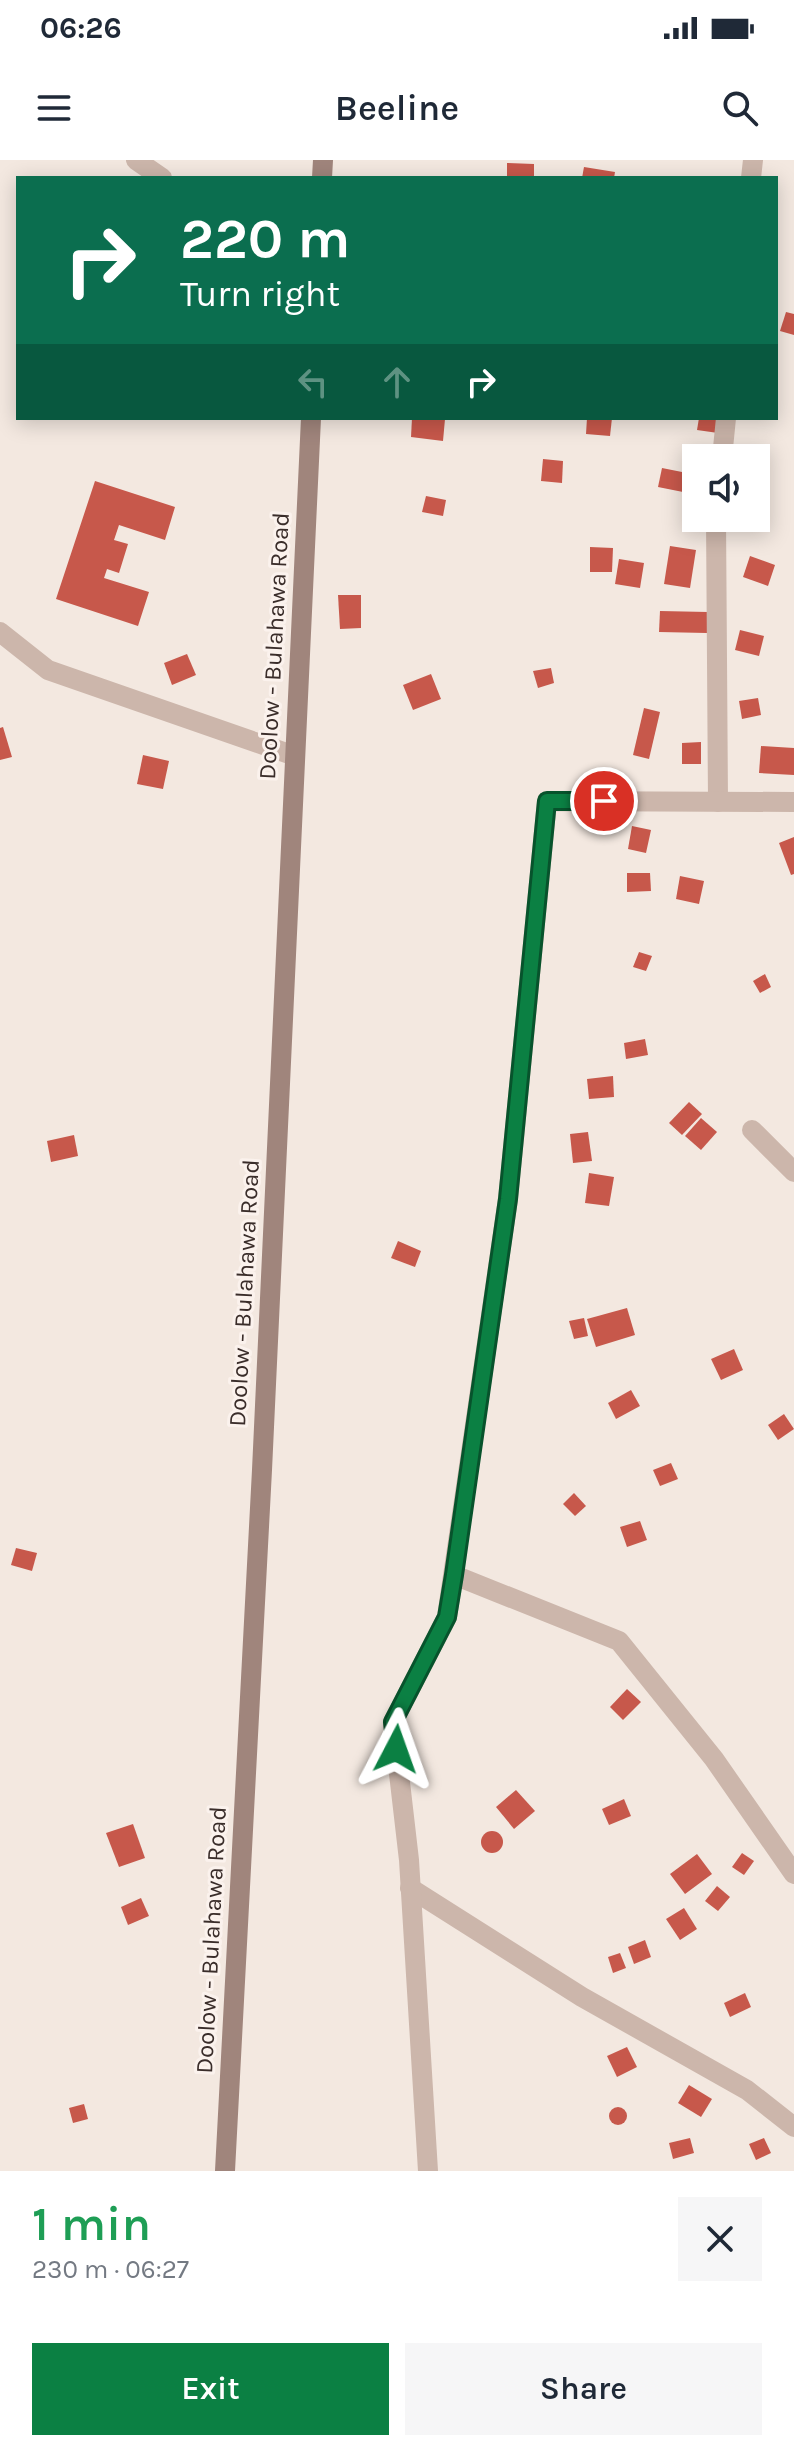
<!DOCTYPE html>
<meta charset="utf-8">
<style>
:root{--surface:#fff;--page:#f6f6f7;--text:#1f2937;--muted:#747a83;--accent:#0b8043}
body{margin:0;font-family:Karla,sans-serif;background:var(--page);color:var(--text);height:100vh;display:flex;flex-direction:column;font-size:30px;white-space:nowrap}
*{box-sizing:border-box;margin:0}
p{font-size:26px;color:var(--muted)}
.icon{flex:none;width:44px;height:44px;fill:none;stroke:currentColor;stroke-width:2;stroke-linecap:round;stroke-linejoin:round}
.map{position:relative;height:2011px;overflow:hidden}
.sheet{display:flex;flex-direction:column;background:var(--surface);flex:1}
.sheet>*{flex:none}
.guide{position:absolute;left:16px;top:16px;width:762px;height:244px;border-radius:0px;box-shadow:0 4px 20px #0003;background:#0b6e4f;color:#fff;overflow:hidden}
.buttons{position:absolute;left:682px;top:284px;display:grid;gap:16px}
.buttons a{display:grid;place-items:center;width:88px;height:88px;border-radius:0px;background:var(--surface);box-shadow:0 4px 20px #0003;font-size:40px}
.pin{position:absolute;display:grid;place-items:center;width:68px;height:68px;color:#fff;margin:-34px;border:4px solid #fff;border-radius:50%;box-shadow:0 2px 8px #0007}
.me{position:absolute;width:88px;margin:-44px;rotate:4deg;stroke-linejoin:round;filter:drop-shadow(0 0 6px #0008)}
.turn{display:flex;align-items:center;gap:28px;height:168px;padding:0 32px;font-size:36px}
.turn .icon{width:104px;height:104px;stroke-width:2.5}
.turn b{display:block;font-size:56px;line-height:68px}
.lanes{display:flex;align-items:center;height:76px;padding:0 32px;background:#0003;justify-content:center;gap:40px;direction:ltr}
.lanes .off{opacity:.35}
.round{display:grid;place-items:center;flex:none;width:84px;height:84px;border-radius:0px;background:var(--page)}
.summary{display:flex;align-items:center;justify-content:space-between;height:136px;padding:0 32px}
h1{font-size:48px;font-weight:600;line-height:60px;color:#1e9e55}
.action{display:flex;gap:16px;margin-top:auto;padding:16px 32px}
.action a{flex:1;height:92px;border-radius:0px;background:var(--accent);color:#fff;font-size:32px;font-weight:600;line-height:92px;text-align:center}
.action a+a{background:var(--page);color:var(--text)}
.status{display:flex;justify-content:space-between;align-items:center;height:56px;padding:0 40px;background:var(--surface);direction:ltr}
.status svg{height:22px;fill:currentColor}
header{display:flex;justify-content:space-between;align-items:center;height:104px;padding:0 32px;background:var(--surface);font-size:36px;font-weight:600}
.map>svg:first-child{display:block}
.building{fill:#c7584b}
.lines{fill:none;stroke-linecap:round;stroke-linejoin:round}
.street{stroke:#ccb6ab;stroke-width:20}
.secondary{stroke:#a0857c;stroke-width:20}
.route-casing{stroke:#07532c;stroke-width:20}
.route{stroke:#0b8043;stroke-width:14}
.labels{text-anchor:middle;stroke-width:6;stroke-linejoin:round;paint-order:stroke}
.street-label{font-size:24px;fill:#3a2d2a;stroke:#fbf2ed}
</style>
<div class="status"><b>06:26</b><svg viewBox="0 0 49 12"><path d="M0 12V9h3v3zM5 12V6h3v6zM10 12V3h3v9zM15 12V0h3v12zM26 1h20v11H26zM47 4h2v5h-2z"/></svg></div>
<header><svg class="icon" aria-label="menu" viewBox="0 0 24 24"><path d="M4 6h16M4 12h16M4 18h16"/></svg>Beeline<svg class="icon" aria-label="search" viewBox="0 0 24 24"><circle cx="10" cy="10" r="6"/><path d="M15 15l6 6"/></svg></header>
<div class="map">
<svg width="794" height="2011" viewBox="0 0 794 2011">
<rect width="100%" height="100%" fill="#f3e8e0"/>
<!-- building -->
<g class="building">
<path d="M507 3 534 4V18H507Z"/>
<path d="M584 7 615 12 614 18H582Z"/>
<path d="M786 152 794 154V175L780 171Z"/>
<path d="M412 258 445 259 443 281 411 277Z"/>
<path d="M587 258H612L610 276 586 274Z"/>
<path d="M699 258H720L718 273 697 270Z"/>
<path d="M543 299 563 301 562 323 541 321Z"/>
<path d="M662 308 687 313 683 332 658 327Z"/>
<path d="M95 321 175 347 165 380 119 365 114 380 128 384 119 413 107 409 104 418 149 432 138 466 56 439Z"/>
<path d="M426 336 446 340 443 356 422 352Z"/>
<path d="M670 386 696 390 690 428 664 424Z"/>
<path d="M590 387 613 388 612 412H590Z"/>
<path d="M750 396 775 405 768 426 743 417Z"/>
<path d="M619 399 644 403 640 428 615 424Z"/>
<path d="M338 435H361V468L340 469Z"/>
<path d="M660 451 708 452 707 473 659 472Z"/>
<path d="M740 470 764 476 759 496 735 490Z"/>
<path d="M187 494 196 515 172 525 164 503Z"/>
<path d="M551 508 554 523 538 528 533 511Z"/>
<path d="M431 514 441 539 413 550 403 525Z"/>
<path d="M758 538 761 555 742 559 739 541Z"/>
<path d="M644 548 660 552 649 599 633 595Z"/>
<path d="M3 567 12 597 0 600V568Z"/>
<path d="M701 582V604H682V583Z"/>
<path d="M761 586 794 588V615L759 613Z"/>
<path d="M143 595 169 601 163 629 137 624Z"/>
<path d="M632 666 651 670 646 693 628 689Z"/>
<path d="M794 677V714L791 715 779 683Z"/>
<path d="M627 713H650L651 731 627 732Z"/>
<path d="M680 716 704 721 699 744 676 739Z"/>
<path d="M639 792 652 796 646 811 633 807Z"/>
<path d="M765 814 771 827 760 833 753 821Z"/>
<path d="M645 879 648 895 626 899 624 883Z"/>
<path d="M613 916 614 937 589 939 587 919Z"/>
<path d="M689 942 702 954 682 975 669 963Z"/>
<path d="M701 958 717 972 701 990 685 976Z"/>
<path d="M588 972 592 1001 573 1003 570 974Z"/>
<path d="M74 975 78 996 51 1002 47 981Z"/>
<path d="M589 1013 614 1017 609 1046 585 1043Z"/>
<path d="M398 1081 421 1091 415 1107 391 1098Z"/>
<path d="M627 1148 635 1175 596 1187 587 1159Z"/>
<path d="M584 1158 588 1176 574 1179 569 1161Z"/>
<path d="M734 1189 743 1210 721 1220 711 1199Z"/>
<path d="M631 1230 640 1246 616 1259 608 1243Z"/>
<path d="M784 1254 794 1269 778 1280 768 1265Z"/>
<path d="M671 1303 678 1319 660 1326 653 1310Z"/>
<path d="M574 1333 586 1346 575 1356 563 1344Z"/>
<path d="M640 1361 647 1380 627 1387 620 1367Z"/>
<path d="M16 1388 37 1393 32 1411 11 1405Z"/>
<path d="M627 1529 641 1542 623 1560 610 1547Z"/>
<path d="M516 1630 535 1651 514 1669 496 1647Z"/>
<path d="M624 1639 631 1656 609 1665 602 1649Z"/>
<path d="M133 1664 145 1698 119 1707 106 1673Z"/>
<circle cx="492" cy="1682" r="11"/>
<path d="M742 1693 754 1701 744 1715 732 1707Z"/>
<path d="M697 1694 712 1714 685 1734 670 1714Z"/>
<path d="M717 1726 730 1737 718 1751 705 1741Z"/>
<path d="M141 1738 149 1756 128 1765 121 1747Z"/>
<path d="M684 1748 697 1769 680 1780 666 1759Z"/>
<path d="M645 1780 651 1797 634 1804 628 1787Z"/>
<path d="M620 1793 626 1808 613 1813 608 1797Z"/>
<path d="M745 1833 751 1847 730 1857 724 1843Z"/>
<path d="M627 1887 637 1907 617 1917 607 1896Z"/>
<path d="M689 1925 712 1939 701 1957 678 1943Z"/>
<path d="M84 1944 88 1959 73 1963 69 1948Z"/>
<circle cx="618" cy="1956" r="9"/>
<path d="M690 1978 694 1993 673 1999 669 1983Z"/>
<path d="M764 1978 771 1993 756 2000 749 1984Z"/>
</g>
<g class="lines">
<!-- street -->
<g class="street">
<path d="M136 0 162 18"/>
<path d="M751 18 753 0"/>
<path d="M722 298 726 258"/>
<path d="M716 358 718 642"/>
<path d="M0 472 48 510 295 596"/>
<path d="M752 970 794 1012"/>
<path d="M454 1415 619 1481 714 1599 794 1714"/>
<path d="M410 1728 582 1837 747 1930 794 1967"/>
<path d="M428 2011 409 1700 393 1562 447 1457 508 1039 547 641 794 642"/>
</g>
<!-- secondary -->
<g class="secondary">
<path d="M322 18 323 0"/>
<path d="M225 2011 262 1310 311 258"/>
</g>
</g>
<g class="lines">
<defs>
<path id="route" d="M396 1589 393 1562 447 1457 454 1415 508 1039 547 641H604"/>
</defs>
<!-- route casing -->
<use href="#route" class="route-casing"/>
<!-- route -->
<use href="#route" class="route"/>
</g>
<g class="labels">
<!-- street labels -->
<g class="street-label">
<text transform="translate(274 486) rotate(-87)" y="8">Doolow - Bulahawa Road</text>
<text transform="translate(244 1133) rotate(-87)" y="8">Doolow - Bulahawa Road</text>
<text transform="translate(211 1780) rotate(-87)" y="8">Doolow - Bulahawa Road</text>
</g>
</g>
</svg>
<div class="buttons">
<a><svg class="icon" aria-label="sound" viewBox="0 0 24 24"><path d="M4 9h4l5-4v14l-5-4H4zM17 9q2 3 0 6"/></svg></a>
</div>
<div class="pin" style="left:604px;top:641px;background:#d93025"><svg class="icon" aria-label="arrive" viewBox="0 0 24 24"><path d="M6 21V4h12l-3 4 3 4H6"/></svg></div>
<svg class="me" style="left:396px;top:1589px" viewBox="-20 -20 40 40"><path d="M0-17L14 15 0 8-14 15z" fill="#0b8043" stroke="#fff" stroke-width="4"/></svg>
<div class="guide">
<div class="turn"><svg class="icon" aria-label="right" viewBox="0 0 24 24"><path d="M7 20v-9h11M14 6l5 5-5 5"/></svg><div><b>220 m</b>Turn right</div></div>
<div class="lanes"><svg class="icon off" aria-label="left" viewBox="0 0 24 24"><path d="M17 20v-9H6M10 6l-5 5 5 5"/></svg><svg class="icon off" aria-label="ahead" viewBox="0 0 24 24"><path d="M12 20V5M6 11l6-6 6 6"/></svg><svg class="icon" aria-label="right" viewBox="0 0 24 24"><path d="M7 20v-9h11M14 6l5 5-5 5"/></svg></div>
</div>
</div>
<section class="sheet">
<div class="summary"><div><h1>1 min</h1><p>230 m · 06:27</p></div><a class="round"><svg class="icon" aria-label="close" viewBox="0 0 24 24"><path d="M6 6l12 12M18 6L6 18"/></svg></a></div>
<div class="action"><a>Exit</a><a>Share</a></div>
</section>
